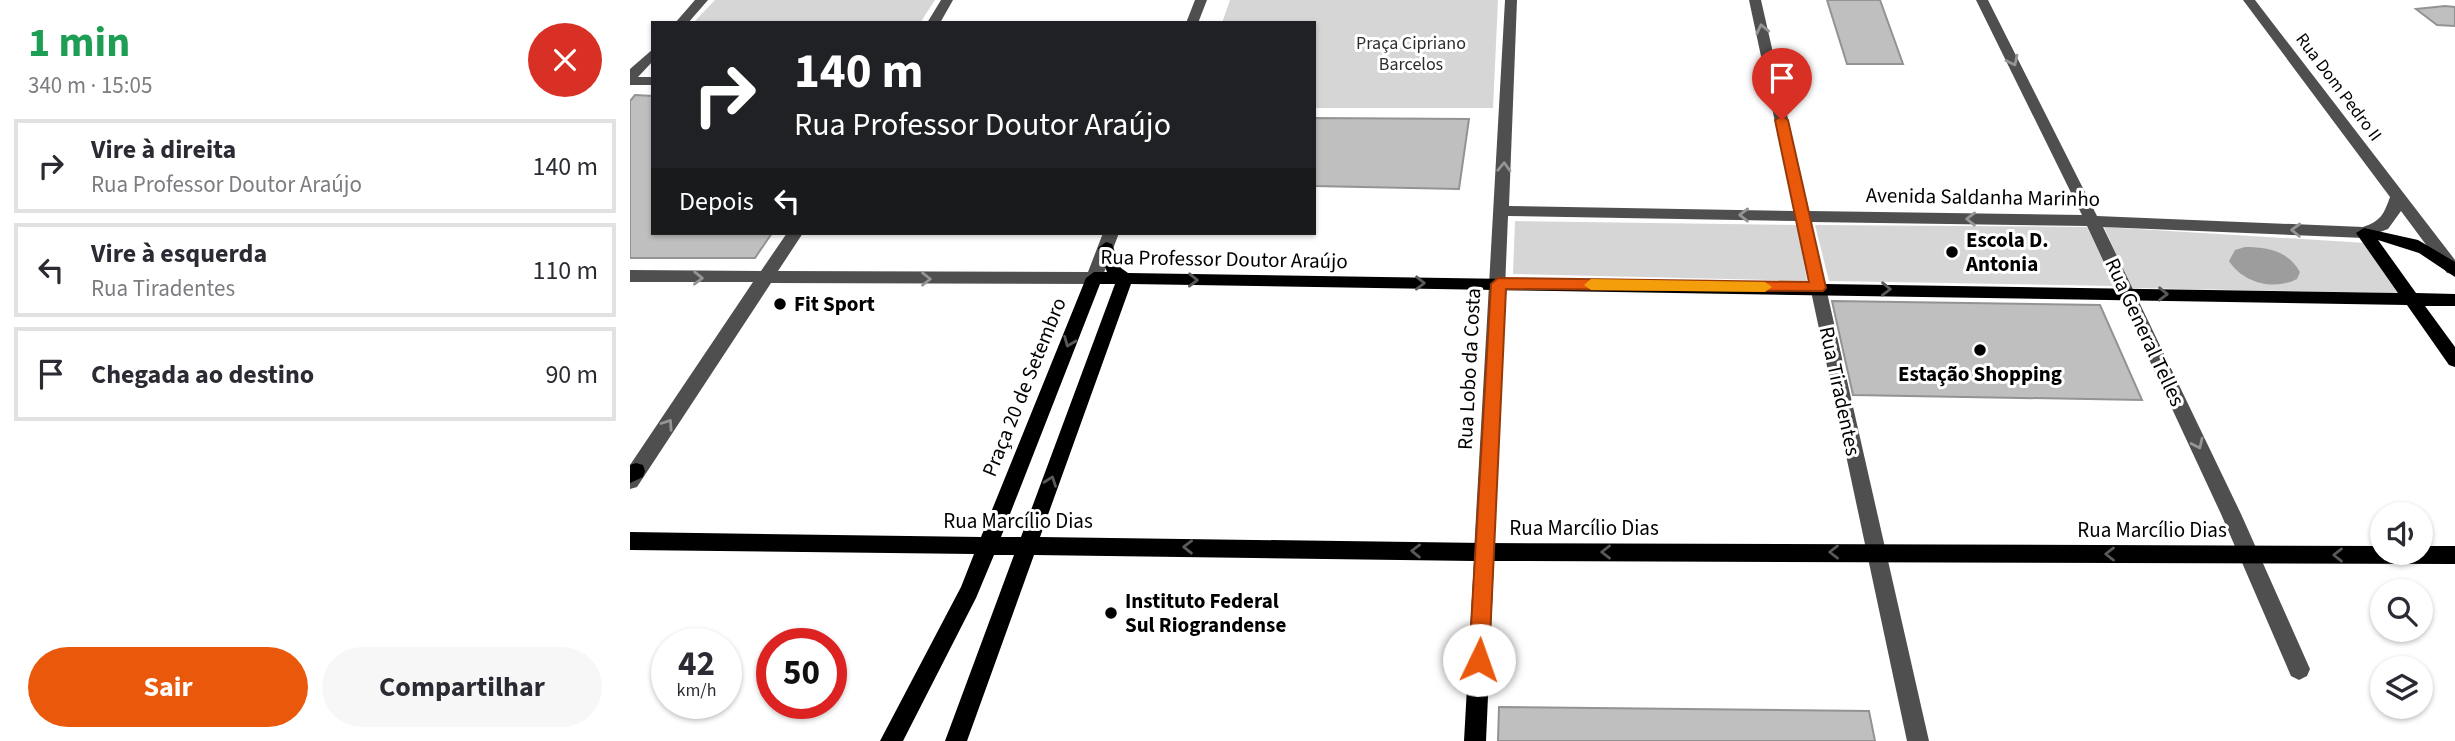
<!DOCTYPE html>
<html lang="pt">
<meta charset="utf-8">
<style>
:root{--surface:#fff;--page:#f7f7f7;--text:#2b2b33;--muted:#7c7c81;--line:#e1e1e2;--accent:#ea580c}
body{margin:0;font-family:"Source Sans 3",sans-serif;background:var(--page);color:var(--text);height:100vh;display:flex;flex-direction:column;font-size:26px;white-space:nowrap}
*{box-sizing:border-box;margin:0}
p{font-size:23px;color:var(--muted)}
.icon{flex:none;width:38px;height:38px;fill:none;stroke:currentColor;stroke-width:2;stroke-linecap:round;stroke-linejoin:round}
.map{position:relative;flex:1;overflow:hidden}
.side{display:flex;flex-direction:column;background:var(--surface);width:630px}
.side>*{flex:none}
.top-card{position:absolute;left:21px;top:21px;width:665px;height:214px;border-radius:0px;box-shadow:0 2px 5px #0004;background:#202124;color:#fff;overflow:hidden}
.buttons{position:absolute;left:1740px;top:502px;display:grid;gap:14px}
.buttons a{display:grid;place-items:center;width:63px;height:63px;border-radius:50%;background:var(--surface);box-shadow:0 2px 5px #0004;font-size:35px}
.speed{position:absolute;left:21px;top:628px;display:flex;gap:14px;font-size:35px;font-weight:700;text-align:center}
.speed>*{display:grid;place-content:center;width:91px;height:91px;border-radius:50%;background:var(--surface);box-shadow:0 2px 5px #0004;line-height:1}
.speed small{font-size:18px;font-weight:400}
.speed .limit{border:10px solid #d22;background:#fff;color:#111}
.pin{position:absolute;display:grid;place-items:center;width:60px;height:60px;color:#fff;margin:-72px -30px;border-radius:50% 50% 50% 0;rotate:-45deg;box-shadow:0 0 7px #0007}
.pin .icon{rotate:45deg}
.me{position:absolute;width:77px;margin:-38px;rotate:3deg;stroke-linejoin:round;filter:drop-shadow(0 0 5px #0008)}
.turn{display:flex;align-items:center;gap:24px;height:147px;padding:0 28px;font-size:32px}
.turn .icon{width:91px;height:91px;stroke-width:2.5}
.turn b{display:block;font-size:49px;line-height:60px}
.then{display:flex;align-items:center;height:66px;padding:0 28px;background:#0003;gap:14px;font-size:26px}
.round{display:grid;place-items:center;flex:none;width:74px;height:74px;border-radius:37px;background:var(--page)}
.headline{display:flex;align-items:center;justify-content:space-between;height:119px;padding:0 28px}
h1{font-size:42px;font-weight:700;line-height:52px;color:#1e9e55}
.primary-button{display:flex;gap:14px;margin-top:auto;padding:14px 28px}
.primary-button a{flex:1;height:80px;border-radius:42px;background:var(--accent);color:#fff;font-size:28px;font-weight:700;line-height:80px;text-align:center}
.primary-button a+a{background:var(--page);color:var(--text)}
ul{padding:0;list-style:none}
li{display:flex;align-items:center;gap:21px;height:94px;margin:0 14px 10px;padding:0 14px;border:4px solid var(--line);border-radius:0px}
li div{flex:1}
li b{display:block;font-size:26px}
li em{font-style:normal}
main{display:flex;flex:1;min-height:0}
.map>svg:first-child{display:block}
.green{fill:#d6d6d6}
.water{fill:#9d9d9d}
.building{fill:#bfbfbf;stroke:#939393;stroke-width:2}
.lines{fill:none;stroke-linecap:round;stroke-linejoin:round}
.minor{fill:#4f4f4f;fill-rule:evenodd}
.major{fill:#000;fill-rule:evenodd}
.oneway{stroke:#959595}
.oneway2{stroke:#595959}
.route{fill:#ea580c;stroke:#983908;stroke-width:2}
.slow{fill:#f59e0b}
.poi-dot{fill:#000;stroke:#fff;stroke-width:2.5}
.labels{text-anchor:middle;stroke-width:6;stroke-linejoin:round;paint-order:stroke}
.far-park-label{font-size:18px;fill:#2d2d2d;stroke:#fff}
.far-street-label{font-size:18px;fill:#000;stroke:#fff}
.street-label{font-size:21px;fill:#000;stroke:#fff}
.poi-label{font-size:21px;font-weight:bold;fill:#000;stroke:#fff;text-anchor:start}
</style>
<main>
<section class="side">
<div class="headline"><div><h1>1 min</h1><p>340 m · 15:05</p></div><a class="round" style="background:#d93025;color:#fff"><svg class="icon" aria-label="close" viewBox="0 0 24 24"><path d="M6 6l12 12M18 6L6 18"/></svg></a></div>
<ul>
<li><svg class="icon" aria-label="right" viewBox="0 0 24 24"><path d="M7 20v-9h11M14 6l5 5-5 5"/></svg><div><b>Vire à direita</b><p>Rua Professor Doutor Araújo</p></div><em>140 m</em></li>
<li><svg class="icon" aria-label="left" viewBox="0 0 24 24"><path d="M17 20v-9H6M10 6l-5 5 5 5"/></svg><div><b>Vire à esquerda</b><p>Rua Tiradentes</p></div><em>110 m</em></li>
<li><svg class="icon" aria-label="arrive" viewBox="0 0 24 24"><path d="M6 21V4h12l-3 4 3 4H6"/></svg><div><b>Chegada ao destino</b></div><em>90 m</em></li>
</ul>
<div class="primary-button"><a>Sair</a><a>Compartilhar</a></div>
</section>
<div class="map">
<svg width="1825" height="741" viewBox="0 0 1825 741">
<rect width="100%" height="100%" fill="#fff"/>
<!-- green -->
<g class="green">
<path d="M85 0H305L290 23H63Z"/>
<path d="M600 0H868L863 108H684V23H592Z"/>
<path d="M885 221 1167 225 1177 281 883 274Z"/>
<path d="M1185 225 1457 227 1485 286 1199 281Z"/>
<path d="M1474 227 1736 243 1769 293 1501 288Z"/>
</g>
<!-- water -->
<path class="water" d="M1615 247C1638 247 1658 251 1670 272L1667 279C1644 291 1613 283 1599 261L1605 250Z"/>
<!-- building -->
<g class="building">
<path d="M1197 0H1250L1273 64H1217Z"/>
<path d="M1815 6 1825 7V26L1807 25 1786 9Z"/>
<path d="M5 95 23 96V233H142L125 258H0V101Z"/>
<path d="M684 118 839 119 829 189 684 186Z"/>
<path d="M1202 301 1470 305 1512 400 1223 395Z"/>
<path d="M869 707 1239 711 1245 741H868Z"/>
</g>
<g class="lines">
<!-- minor -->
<g class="minor">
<path d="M65 0H78L58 23H45Z"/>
<path d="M311 0H323L310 23H297Z"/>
<path d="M565 0H577L568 23H556Z"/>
<path d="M875 0H887L879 206 1164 211 1119 0H1131L1179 211 1452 215 1346 0H1358L1467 216 1733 227C1751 221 1754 214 1760 197L1613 0H1625L1825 260V274L1817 273 1771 211 1758 229 1734 238 1473 227 1611 514 1680 669 1677 676 1669 680 1661 676 1591 514 1457 226 1181 222 1299 741H1277L1166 221 878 216 864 552 861 558 854 561 847 558 844 552Z"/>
<path d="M23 49V61L8 77H23V85H0V69Z"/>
<path d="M157 233H173L148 271 458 272 473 233H489L472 278 464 284 141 283 7 487 0 489V465L123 282H0V270L131 271Z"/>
</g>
<!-- major -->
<g class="major">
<path d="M1734 228 1788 240 1825 262V277L1789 253 1748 240 1786 293 1825 294V306H1795L1825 347V367L1819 365 1777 305 501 284 410 537 854 543 1752 546V553H1790V546H1825V564L864 561 856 741H834L844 561 404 555 337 741H315L384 555H364L346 598 273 741H250L331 587 344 554 0 550V532L351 537 456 278 464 272H477L468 248 476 242 482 244 491 268 498 273 1768 293 1726 233ZM470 284H485L391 537H371Z"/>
<path d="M6 463 13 465 15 471 13 477 0 483V465Z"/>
</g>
</g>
<!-- one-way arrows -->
<defs><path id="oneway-chevron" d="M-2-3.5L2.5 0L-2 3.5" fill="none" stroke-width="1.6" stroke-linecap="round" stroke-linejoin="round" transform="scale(1.75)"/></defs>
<g class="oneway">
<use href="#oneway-chevron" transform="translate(1132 29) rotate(-102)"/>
<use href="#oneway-chevron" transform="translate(1383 61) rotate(64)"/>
<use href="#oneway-chevron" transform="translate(874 167) rotate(-88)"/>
<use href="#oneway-chevron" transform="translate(1114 215) rotate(-179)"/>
<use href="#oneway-chevron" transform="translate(1341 219) rotate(-179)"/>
<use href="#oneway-chevron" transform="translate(1666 230) rotate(-178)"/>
<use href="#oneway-chevron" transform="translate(68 278) rotate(1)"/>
<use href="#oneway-chevron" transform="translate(296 279)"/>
<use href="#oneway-chevron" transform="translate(38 424) rotate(-56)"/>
<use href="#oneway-chevron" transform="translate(1568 444) rotate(65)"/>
</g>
<g class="oneway2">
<use href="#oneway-chevron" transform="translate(563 280) rotate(1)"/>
<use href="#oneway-chevron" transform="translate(790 283) rotate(1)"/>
<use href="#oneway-chevron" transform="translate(1256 289) rotate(1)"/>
<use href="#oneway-chevron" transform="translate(1533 294) rotate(1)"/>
<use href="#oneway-chevron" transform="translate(439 342) rotate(112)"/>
<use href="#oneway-chevron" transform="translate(421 481) rotate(-70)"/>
<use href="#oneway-chevron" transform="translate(558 547) rotate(-179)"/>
<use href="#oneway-chevron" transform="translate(786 551) rotate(-179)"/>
<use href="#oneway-chevron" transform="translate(976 552) rotate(-180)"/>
<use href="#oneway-chevron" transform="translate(1204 552) rotate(-180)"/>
<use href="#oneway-chevron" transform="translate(1480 554) rotate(-180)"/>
<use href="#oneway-chevron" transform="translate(1708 555) rotate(-180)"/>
</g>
<!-- route -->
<path class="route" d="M1152 116 1158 120 1196 288 1193 291 876 289 859 660 856 667 849 669 842 667 839 660 861 284 868 278 1179 282 1145 120Z"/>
<!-- slow -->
<path class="slow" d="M961 279 1135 282 1142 287 1135 292 961 290 954 285Z"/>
<!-- markers -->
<g class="poi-dot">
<circle cx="1322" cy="252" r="7"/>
<circle cx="150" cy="304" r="7"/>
<circle cx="1350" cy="350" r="7"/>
<circle cx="481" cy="613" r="7"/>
</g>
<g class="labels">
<!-- far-park labels -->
<g class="far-park-label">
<text x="781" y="49">Praça Cipriano<tspan x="781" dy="21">Barcelos</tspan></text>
</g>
<!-- far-street labels -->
<g class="far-street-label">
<text transform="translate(1709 87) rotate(53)" y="6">Rua Dom Pedro II</text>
</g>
<!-- street labels -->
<g class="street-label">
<text transform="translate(1353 197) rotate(1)" y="7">Avenida Saldanha Marinho</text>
<text transform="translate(594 259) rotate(1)" y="7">Rua Professor Doutor Araújo</text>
<text transform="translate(1515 332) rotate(65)" y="7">Rua General Telles</text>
<text transform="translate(839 369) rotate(-87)" y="7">Rua Lobo da Costa</text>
<text transform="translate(394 387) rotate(-68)" y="7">Praça 20 de Setembro</text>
<text transform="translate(1210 391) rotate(78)" y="7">Rua Tiradentes</text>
<text x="388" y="528">Rua Marcílio Dias</text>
<text x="954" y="535">Rua Marcílio Dias</text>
<text x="1522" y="537">Rua Marcílio Dias</text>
</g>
<!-- poi labels -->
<g class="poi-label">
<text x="1336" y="247">Escola D.<tspan x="1336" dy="24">Antonia</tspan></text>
<text x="164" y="311">Fit Sport</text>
<text x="1350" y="381" text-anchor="middle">Estação Shopping</text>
<text x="495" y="608">Instituto Federal<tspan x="495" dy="24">Sul Riograndense</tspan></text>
</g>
</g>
</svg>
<div class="buttons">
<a><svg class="icon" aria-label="sound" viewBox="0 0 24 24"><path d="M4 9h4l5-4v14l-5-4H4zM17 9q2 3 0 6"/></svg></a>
<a><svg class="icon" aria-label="search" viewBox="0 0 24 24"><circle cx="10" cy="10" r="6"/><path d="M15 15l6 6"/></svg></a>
<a><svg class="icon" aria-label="layers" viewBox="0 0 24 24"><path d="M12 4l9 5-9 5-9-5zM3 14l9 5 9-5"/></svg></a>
</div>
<div class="speed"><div>42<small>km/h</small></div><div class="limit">50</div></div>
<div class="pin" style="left:1152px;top:120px;background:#d93025"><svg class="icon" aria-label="arrive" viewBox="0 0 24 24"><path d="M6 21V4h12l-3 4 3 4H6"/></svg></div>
<svg class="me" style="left:849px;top:660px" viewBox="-20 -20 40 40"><circle r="19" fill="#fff"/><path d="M0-13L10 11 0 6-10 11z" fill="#ea580c"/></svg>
<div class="top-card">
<div class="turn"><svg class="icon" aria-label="right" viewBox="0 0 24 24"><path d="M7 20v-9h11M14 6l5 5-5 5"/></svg><div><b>140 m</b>Rua Professor Doutor Araújo</div></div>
<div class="then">Depois<svg class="icon" aria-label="left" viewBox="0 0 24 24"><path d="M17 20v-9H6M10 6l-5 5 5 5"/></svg></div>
</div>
</div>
</main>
